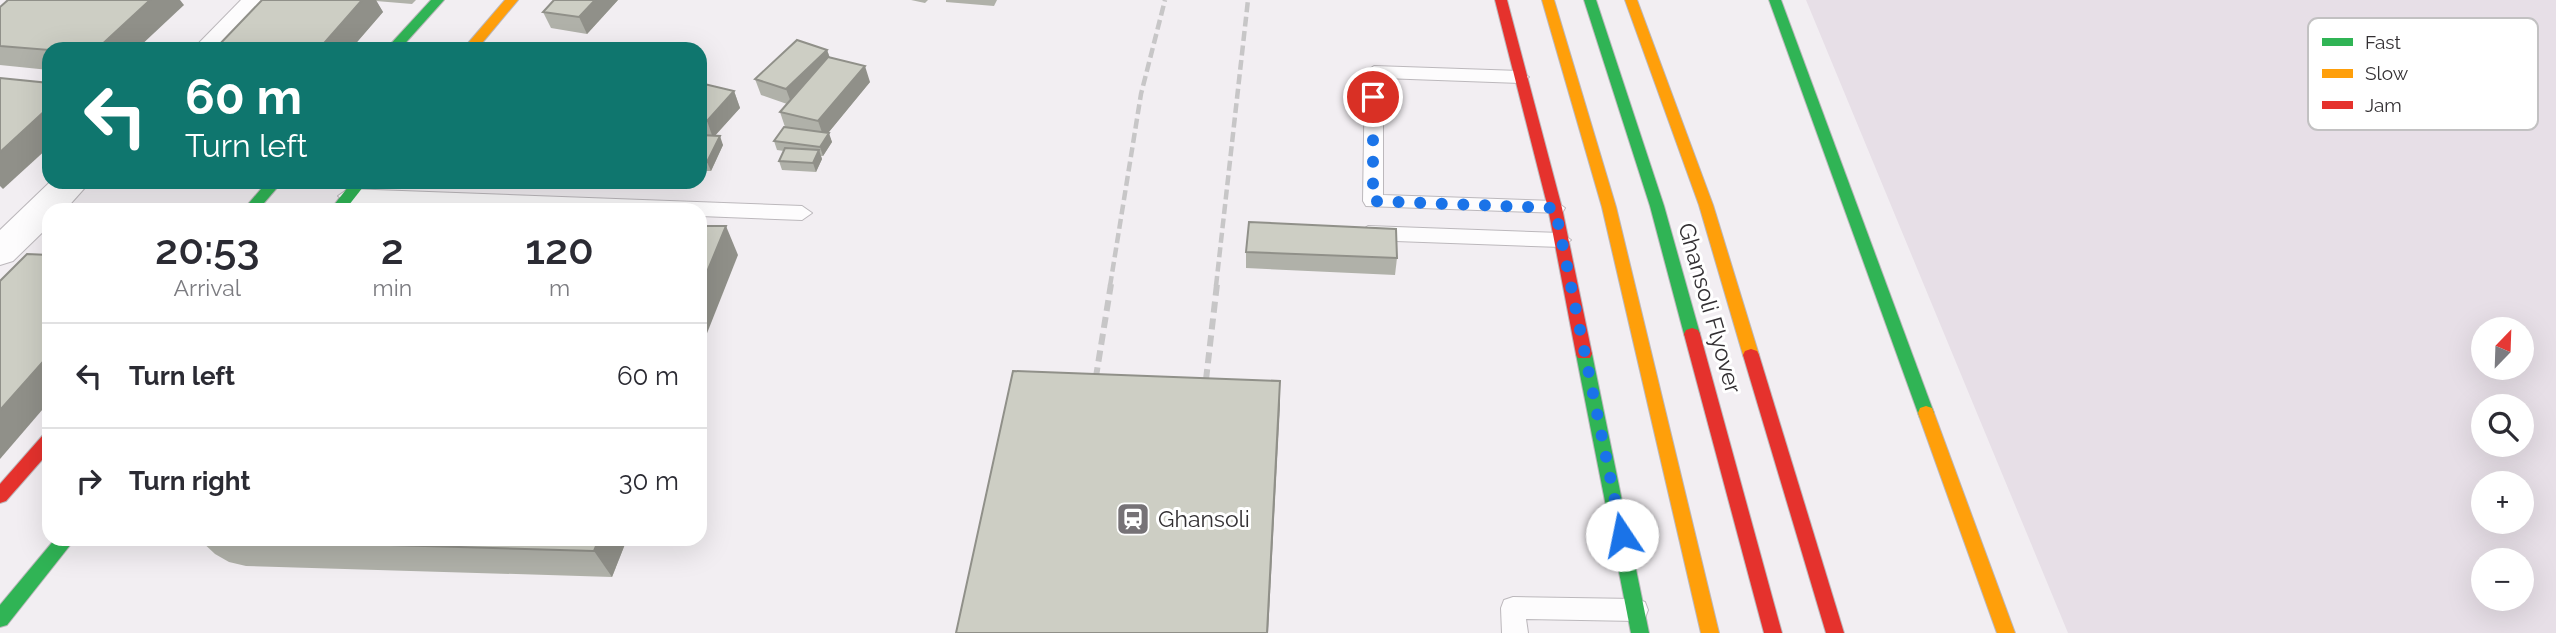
<!DOCTYPE html>
<meta charset="utf-8">
<style>
:root{--surface:#fff;--page:#f7f7f7;--text:#2b2b33;--muted:#7c7c81;--line:#e1e1e2}
body{margin:0;font-family:Raleway,sans-serif;background:var(--page);color:var(--text);height:100vh;display:flex;flex-direction:column;font-size:26px;white-space:nowrap}
*{box-sizing:border-box;margin:0}
p{font-size:23px;color:var(--muted)}
.icon{flex:none;width:38px;height:38px;fill:none;stroke:currentColor;stroke-width:2;stroke-linecap:round;stroke-linejoin:round}
.map{position:relative;flex:1;overflow:hidden}
.details{position:absolute;left:42px;top:203px;width:665px;height:343px;display:flex;flex-direction:column;background:var(--surface);border-radius:21px;box-shadow:0 7px 28px #0002}
.details>*{flex:none}
.hud{position:absolute;left:42px;top:42px;width:665px;height:147px;border-radius:21px;box-shadow:0 7px 28px #0002;background:#0f766e;color:#fff;overflow:hidden}
.needle{width:46px;rotate:23deg}
.fabs{position:absolute;left:2471px;top:317px;display:grid;gap:14px}
.fabs a{display:grid;place-items:center;width:63px;height:63px;border-radius:50%;background:var(--surface);box-shadow:0 7px 28px #0002;font-size:35px}
.pin{position:absolute;display:grid;place-items:center;width:60px;height:60px;color:#fff;margin:-30px;border:4px solid #fff;border-radius:50%;box-shadow:0 2px 7px #0007}
.me{position:absolute;width:77px;margin:-38px;rotate:349deg;stroke-linejoin:round;filter:drop-shadow(0 0 5px #0008)}
.turn{display:flex;align-items:center;gap:24px;height:147px;padding:0 28px;font-size:32px}
.turn .icon{width:91px;height:91px;stroke-width:2.5}
.turn b{display:block;font-size:49px;line-height:60px}
.eta{display:flex;justify-content:space-evenly;align-items:center;height:119px;text-align:center}
.eta b{font-size:42px;font-weight:600;line-height:49px}
ul{padding:0;list-style:none}
li{display:flex;align-items:center;gap:21px;height:105px;padding:0 28px;border-top:2px solid var(--line)}
li div{flex:1}
li b{display:block;font-size:26px}
li em{font-style:normal}
.map>svg:first-child{display:block}
.built{fill:#e7dfe7;fill-rule:evenodd}
.lines{fill:none;stroke-linecap:round;stroke-linejoin:round}
.lane-casing{stroke:#bcb8bc;stroke-width:2}
.street-casing{stroke:#bcb8bc;stroke-width:2}
.fast-casing{stroke:#bcb8bc;stroke-width:2}
.slow-casing{stroke:#bcb8bc;stroke-width:2}
.jam-casing{stroke:#bcb8bc;stroke-width:2}
.lane{fill:#fdfcfd;fill-rule:evenodd}
.street{fill:#fdfcfd;fill-rule:evenodd}
.fast{fill:#30b455;fill-rule:evenodd}
.slow{fill:#ff9f0a;fill-rule:evenodd}
.jam{fill:#e5322d;fill-rule:evenodd}
.rail-far1{stroke:#c7c6c7;stroke-width:4.5;stroke-dasharray:10 4.5;stroke-linecap:butt}
.rail{stroke:#c7c6c7;stroke-width:6;stroke-dasharray:11 6;stroke-linecap:butt}
.wall{fill:#b0b1a9}
.shaded-wall{fill:#909089}
.building{fill:#cdcec4;stroke:#909089;stroke-width:2}
.route{stroke:#1a73e8;stroke-width:12;stroke-dasharray:0 21.6}
.labels{text-anchor:middle;stroke-width:6;stroke-linejoin:round;paint-order:stroke}
.street-label{font-size:23px;fill:#333033;stroke:#fff}
.poi-label{font-size:23px;fill:#333033;stroke:#fff;text-anchor:start}
.key{fill:#fff;stroke:#c2c1c2;stroke-width:2}
.key-label{font-size:19px;fill:#333033}
</style>
<div class="map">
<svg width="2556" height="633" viewBox="0 0 2556 633">
<rect width="100%" height="100%" fill="#f2eef2"/>
<!-- built -->
<path class="built" d="M1806 0H2556V633H2068ZM2483 329H2522V368H2483ZM2483 406H2522V444H2483ZM2483 483H2522V522H2483ZM2483 560H2522V598H2483Z"/>
<g class="lines">
<defs>
<g id="lane">
<path d="M1374 66 1520 71 1529 77 1520 83 1383 78V195L1555 201 1565 208 1562 213 1366 206 1363 201 1365 72Z"/>
<path d="M348 189 802 206 812 213 802 220 700 216V210H539L348 203 338 196Z"/>
<path d="M1368 226 1561 233 1571 240 1561 247 1368 240 1358 233Z"/>
<path d="M1513 597 1636 599 1645 602 1648 610 1645 618 1636 621 1526 619 1528 633H1502L1501 608 1504 600Z"/>
</g>
<g id="street">
<path d="M241 0H274L227 49H193Z"/>
<path d="M50 182H90L65 210H49V226L13 261 0 265V230Z"/>
</g>
<g id="fast">
<path d="M431 0H444L400 49H386Z"/>
<path d="M1584 0H1596L1664 206 1700 334 1698 338H1686L1684 334 1650 206Z"/>
<path d="M1769 0H1781L1934 413 1932 418H1920L1918 413Z"/>
<path d="M267 182H282L258 210H243Z"/>
<path d="M352 182H367L345 210H330Z"/>
<path d="M1584 348 1590 350 1592 354 1649 633H1631L1576 354 1578 350Z"/>
<path d="M55 539H75L7 625 0 627V605Z"/>
</g>
<g id="slow">
<path d="M505 0H518L477 49H463Z"/>
<path d="M1542 0H1554L1616 207 1719 633H1701L1602 207Z"/>
<path d="M1625 0H1637L1713 205 1759 355 1757 359H1745L1743 355 1699 205Z"/>
<path d="M1926 406 1932 408 1934 413 2015 633H1997L1918 413 1920 408Z"/>
</g>
<g id="jam">
<path d="M1495 0H1507L1562 208 1592 354 1590 358H1578L1576 354 1548 208Z"/>
<path d="M1692 328 1698 330 1700 334 1782 633H1764L1684 334 1686 330Z"/>
<path d="M1751 349 1757 351 1759 355 1844 633H1826L1743 355 1745 351Z"/>
<path d="M49 433V452L6 501 0 503V484L43 435Z"/>
</g>
</defs>
<!-- lane casing -->
<use href="#lane" class="lane-casing"/>
<!-- street casing -->
<use href="#street" class="street-casing"/>
<!-- fast casing -->
<use href="#fast" class="fast-casing"/>
<!-- slow casing -->
<use href="#slow" class="slow-casing"/>
<!-- jam casing -->
<use href="#jam" class="jam-casing"/>
<!-- lane -->
<use href="#lane" class="lane"/>
<!-- street -->
<use href="#street" class="street"/>
<!-- fast -->
<use href="#fast" class="fast"/>
<!-- slow -->
<use href="#slow" class="slow"/>
<!-- jam -->
<use href="#jam" class="jam"/>
<!-- rail-far1 -->
<g class="rail-far1">
<path d="M1110 286 1141 94 1165 0"/>
<path d="M1216 286 1248 0"/>
</g>
<!-- rail -->
<g class="rail">
<path d="M1093 395 1111 284"/>
<path d="M1204 397 1217 284"/>
</g>
</g>
<!-- wall -->
<g class="wall">
<path d="M262 0H416L412 4 376 1 383 12 351 49H215Z"/>
<path d="M554 0H618L587 34 551 28 543 12Z"/>
<path d="M911 0H928L925 3Z"/>
<path d="M946 0H997L994 6 946 2Z"/>
<path d="M184 5 49 49V70L0 65V7Z"/>
<path d="M827 50 830 58 870 82 828 133 832 142 823 156H821L822 159 816 172 782 170 779 161 784 151 777 150 774 141 785 127 780 112 787 104 761 95 755 79Z"/>
<path d="M700 83 734 91 740 108 715 135 723 145 711 171H700Z"/>
<path d="M1246 252 1397 258 1395 275 1246 268Z"/>
<path d="M199 539H627L612 577 246 566 229 562 215 554Z"/>
</g>
<!-- shaded-wall -->
<g class="shaded-wall">
<path d="M150 0H180L184 5 137 49H97Z"/>
<path d="M362 0H376L383 12 351 49H319Z"/>
<path d="M595 0H618L587 34 579 17Z"/>
<path d="M827 50 833 67 792 105 786 89Z"/>
<path d="M865 66 870 82 824 138 818 121Z"/>
<path d="M734 91 740 108 713 138 707 121Z"/>
<path d="M49 107V147L3 189 0 186V152Z"/>
<path d="M829 133 832 142 823 156 820 147Z"/>
<path d="M720 136 723 145 711 171 707 162Z"/>
<path d="M819 150 822 159 816 172 813 163Z"/>
<path d="M726 226 738 255 700 351V289Z"/>
<path d="M49 355V402L0 459V410Z"/>
<path d="M1280 381V405L1268 633H1267Z"/>
<path d="M599 539H627L612 577 594 551Z"/>
</g>
<!-- building -->
<g class="building">
<path d="M8 0H150L97 49H49V50L0 46V7Z"/>
<path d="M262 0H362L319 49H215Z"/>
<path d="M554 0H595L579 17 543 12Z"/>
<path d="M797 40 827 50 786 89 755 79Z"/>
<path d="M828 57 865 66 818 121 780 112Z"/>
<path d="M0 78 49 83V107L0 152Z"/>
<path d="M700 83 734 91 707 121 700 120Z"/>
<path d="M784 127 829 133 820 147 774 141Z"/>
<path d="M700 135 720 136 707 162H700Z"/>
<path d="M785 148 819 150 813 163 779 161Z"/>
<path d="M1249 222 1396 229 1397 258 1246 252Z"/>
<path d="M700 226H726L700 289Z"/>
<path d="M27 254 49 255V355L0 410V281Z"/>
<path d="M1013 371 1280 381 1267 633H956Z"/>
<path d="M213 539H599L594 551 218 540Z"/>
</g>
<g class="lines">
<!-- route -->
<path class="route" d="M1373 97V201L1555 208 1622 535"/>
</g>
<!-- icons -->
<defs>
<symbol id="station-square" viewBox="-11 -11 22 22"><rect x="-9" y="-9" width="18" height="18" rx="4" fill="#767276" stroke="#fff"/><path d="M-3-6H3Q5-6 5-4V2Q5 4 3 4L4.5 6H3L1.5 4h-3L-3 6H-4.5L-3 4Q-5 4-5 2V-4Q-5-6-3-6ZM-3.5-4v3h7v-3ZM-3.5 1v1.5H-2V1ZM2 1v1.5H3.5V1Z" fill="#fff"/></symbol>
</defs>
<g fill-rule="evenodd">
<use href="#station-square" x="1114" y="500" width="38" height="38"/>
</g>
<g class="labels">
<!-- street labels -->
<g class="street-label">
<text transform="translate(1710 308) rotate(74)" y="8">Ghansoli Flyover</text>
</g>
<!-- poi labels -->
<g class="poi-label">
<text x="1158" y="527">Ghansoli</text>
</g>
</g>
<!-- legend -->
<rect x="2308" y="18" width="230" height="112" rx="10" class="key"/>
<rect x="2322" y="38" width="31" height="8" fill="#30b455"/>
<rect x="2322" y="69" width="31" height="9" fill="#ff9f0a"/>
<rect x="2322" y="101" width="31" height="8" fill="#e5322d"/>
<g class="key-label">
<text x="2365" y="49">Fast</text>
<text x="2365" y="80">Slow</text>
<text x="2365" y="112">Jam</text>
</g>
</svg>
<div class="fabs">
<a><svg class="needle" viewBox="-14 -14 28 28"><path d="M0-13l5 13h-10z" fill="#e53935"/><path d="M0 13l5-13h-10z" fill="#7c7c81"/></svg></a>
<a><svg class="icon" aria-label="search" viewBox="0 0 24 24"><circle cx="10" cy="10" r="6"/><path d="M15 15l6 6"/></svg></a>
<a>+</a>
<a>−</a>
</div>
<div class="pin" style="left:1373px;top:97px;background:#d93025"><svg class="icon" aria-label="arrive" viewBox="0 0 24 24"><path d="M6 21V4h12l-3 4 3 4H6"/></svg></div>
<svg class="me" style="left:1622px;top:535px" viewBox="-20 -20 40 40"><circle r="19" fill="#fff"/><path d="M0-13L10 11 0 6-10 11z" fill="#1a73e8"/></svg>
<div class="hud">
<div class="turn"><svg class="icon" aria-label="left" viewBox="0 0 24 24"><path d="M17 20v-9H6M10 6l-5 5 5 5"/></svg><div><b>60 m</b>Turn left</div></div>
</div>
<section class="details">
<div class="eta">
<div><b>20:53</b><p>Arrival</p></div>
<div><b>2</b><p>min</p></div>
<div><b>120</b><p>m</p></div>
</div>
<ul>
<li><svg class="icon" aria-label="left" viewBox="0 0 24 24"><path d="M17 20v-9H6M10 6l-5 5 5 5"/></svg><div><b>Turn left</b></div><em>60 m</em></li>
<li><svg class="icon" aria-label="right" viewBox="0 0 24 24"><path d="M7 20v-9h11M14 6l5 5-5 5"/></svg><div><b>Turn right</b></div><em>30 m</em></li>
</ul>
</section>
</div>
